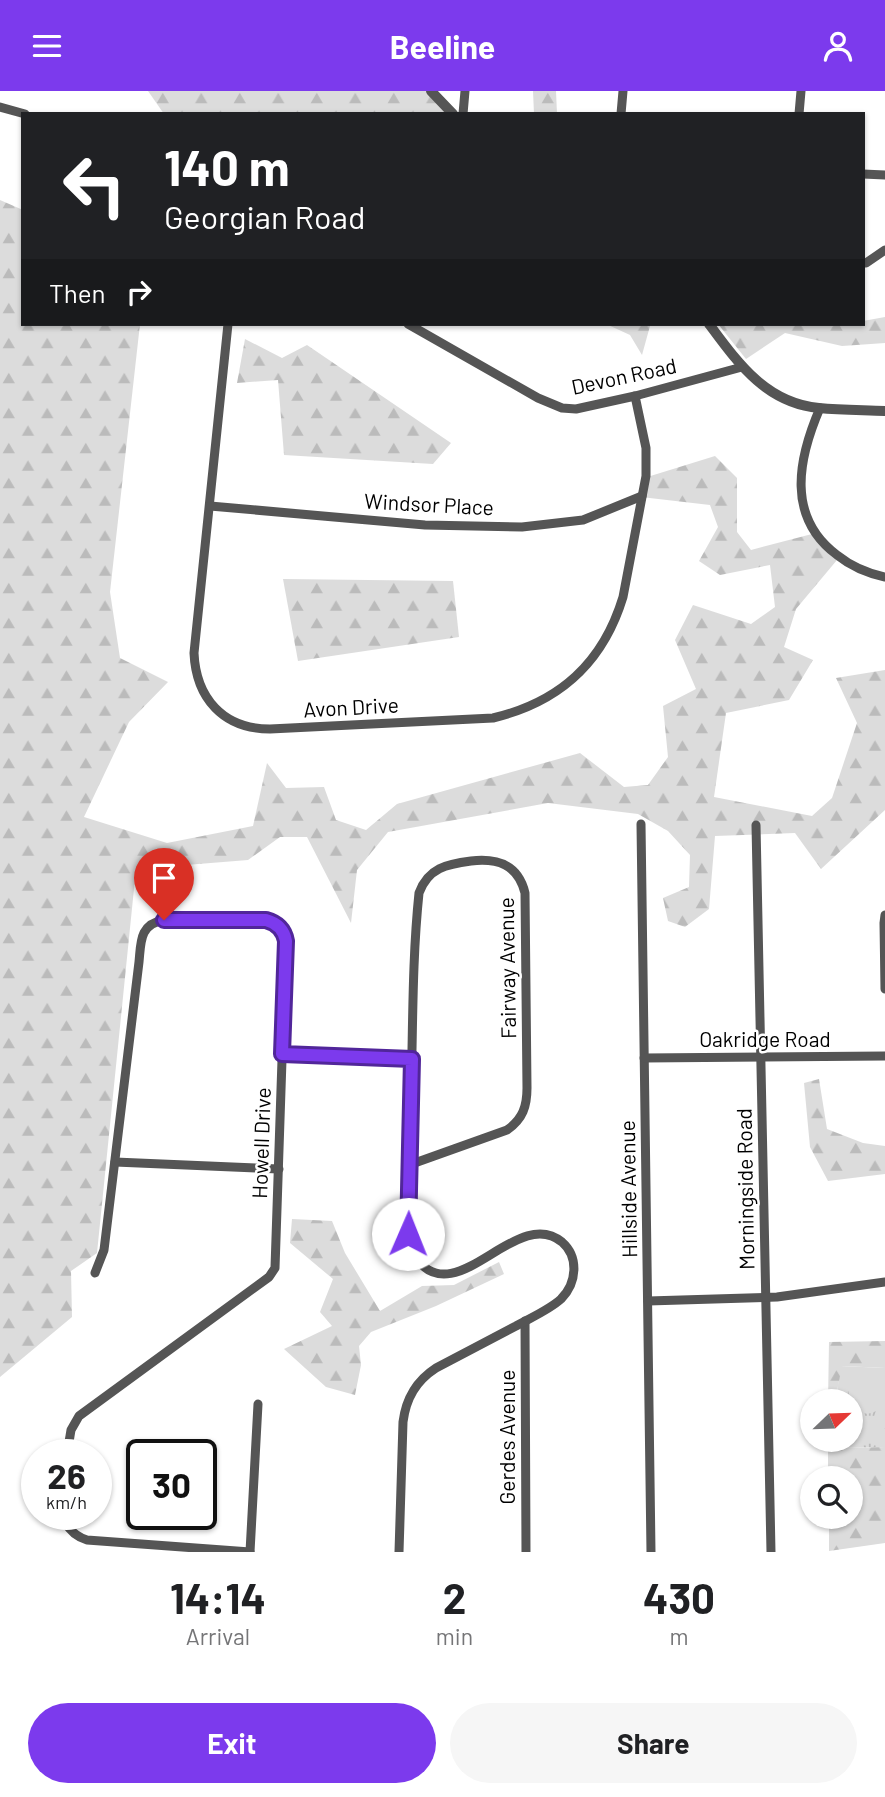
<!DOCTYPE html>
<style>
:root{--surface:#fff;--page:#f6f6f6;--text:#202124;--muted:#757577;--accent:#7c3aed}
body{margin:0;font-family:Barlow,sans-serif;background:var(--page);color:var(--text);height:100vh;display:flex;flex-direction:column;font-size:26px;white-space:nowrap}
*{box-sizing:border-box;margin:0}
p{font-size:23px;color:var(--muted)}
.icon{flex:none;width:38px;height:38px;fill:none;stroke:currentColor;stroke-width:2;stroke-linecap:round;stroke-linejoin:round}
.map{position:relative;height:1461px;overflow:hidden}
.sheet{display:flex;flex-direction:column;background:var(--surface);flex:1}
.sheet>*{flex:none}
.banner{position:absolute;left:21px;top:21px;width:844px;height:214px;border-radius:0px;box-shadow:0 2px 5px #0004;background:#202124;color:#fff;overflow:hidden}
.needle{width:46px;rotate:67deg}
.tools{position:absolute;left:800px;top:1298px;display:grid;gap:14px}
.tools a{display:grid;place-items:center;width:63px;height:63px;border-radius:50%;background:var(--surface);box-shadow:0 2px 5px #0004;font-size:35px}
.speed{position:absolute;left:21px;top:1348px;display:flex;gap:14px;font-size:35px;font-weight:700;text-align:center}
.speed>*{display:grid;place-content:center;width:91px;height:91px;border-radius:50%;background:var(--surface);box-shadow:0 2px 5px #0004;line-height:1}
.speed small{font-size:18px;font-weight:400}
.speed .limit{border:4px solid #111;border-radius:10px;background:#fff;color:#111}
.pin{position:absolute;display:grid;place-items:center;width:60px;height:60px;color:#fff;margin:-72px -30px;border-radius:50% 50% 50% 0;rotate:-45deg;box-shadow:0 0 7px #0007}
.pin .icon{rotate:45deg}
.me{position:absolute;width:77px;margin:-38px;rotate:1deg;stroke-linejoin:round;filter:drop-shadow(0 0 5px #0008)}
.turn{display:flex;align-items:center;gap:24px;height:147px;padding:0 28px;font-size:32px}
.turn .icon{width:91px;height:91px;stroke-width:2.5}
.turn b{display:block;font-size:49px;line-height:60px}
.then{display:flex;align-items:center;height:66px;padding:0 28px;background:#0003;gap:14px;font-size:26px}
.eta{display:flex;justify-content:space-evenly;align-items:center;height:119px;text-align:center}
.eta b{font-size:42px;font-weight:700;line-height:49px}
.primary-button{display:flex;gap:14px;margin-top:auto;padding:14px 28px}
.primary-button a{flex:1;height:80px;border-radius:42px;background:var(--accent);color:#fff;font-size:28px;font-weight:700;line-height:80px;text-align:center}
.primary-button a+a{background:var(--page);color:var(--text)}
header{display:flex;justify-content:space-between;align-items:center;height:91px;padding:0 28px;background:var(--accent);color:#fff;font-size:32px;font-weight:700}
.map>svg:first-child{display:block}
.grass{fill:url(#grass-tufts)}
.forest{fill:url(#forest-firs)}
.pitch{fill:#dcdcdc}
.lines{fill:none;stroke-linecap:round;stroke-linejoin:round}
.minor{stroke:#555;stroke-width:9}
.tertiary{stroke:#555;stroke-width:10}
.route-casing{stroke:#51269a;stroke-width:18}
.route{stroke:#7c3aed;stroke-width:12}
.labels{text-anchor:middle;stroke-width:5;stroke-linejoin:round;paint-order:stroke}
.street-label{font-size:21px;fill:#000;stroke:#fff}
</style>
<header><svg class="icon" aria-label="menu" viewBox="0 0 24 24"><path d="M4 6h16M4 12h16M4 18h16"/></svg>Beeline<svg class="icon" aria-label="person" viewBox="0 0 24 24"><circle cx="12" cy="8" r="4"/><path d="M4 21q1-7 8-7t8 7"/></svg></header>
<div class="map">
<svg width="885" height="1461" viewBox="0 0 885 1461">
<defs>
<pattern id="grass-tufts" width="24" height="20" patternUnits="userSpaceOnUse" patternTransform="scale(1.75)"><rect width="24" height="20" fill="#dcdcdc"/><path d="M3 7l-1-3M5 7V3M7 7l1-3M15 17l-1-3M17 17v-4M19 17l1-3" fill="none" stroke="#bbb"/></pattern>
<pattern id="forest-firs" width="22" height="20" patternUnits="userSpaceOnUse" patternTransform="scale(1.75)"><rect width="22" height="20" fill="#dcdcdc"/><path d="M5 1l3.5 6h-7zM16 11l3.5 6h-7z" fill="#bbb"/></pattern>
</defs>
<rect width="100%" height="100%" fill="#fff"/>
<!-- grass -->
<path class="grass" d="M841 1275 885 1277V1356L845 1357 844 1349H850V1311H839L837 1300Z"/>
<!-- forest -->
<g class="forest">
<path d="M148 0H428L451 23H164Z"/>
<path d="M533 0H556L557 23H534Z"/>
<path d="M0 109 23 119V233H140L110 501 120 567 168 591 129 631 84 726 167 752 253 735 267 672 286 697 324 696 336 729 366 739 397 713 580 662 624 696 648 694 668 666 663 615 696 598 675 549 693 514 751 533 775 516 770 474 720 484 699 470 718 436 710 414 641 406 644 387 715 365 737 387V441L751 459 812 443 837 469 796 518 784 556 813 569 789 609 726 622 714 706 812 725 832 707 857 632 836 587 885 579V719L821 778 795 742 715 745 709 818 685 836 668 830 663 807 689 796 690 764 668 740 638 723 548 712 388 741 357 779 351 832 307 746H280L248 769 136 778 97 1162 71 1180 72 1226 0 1286Z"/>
<path d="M885 226V252L842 255 785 242 746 268 718 233H863V230Z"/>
<path d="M606 233H648L650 235 642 264 630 244Z"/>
<path d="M245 248 282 267 307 254 451 352 433 373 284 364 278 289 237 292Z"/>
<path d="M283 488 453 490 459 546 298 570Z"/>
<path d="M819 988 827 1038 863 1052 885 1055V1083L828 1090 810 1056 804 992Z"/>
<path d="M292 1128 332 1130 345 1162 380 1220 422 1195 454 1194 499 1171 504 1183 436 1215 371 1241 359 1255 361 1274 355 1304 326 1296 284 1258 332 1235 320 1221 333 1188 290 1152Z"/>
<path d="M885 1250V1277L842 1275 837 1300 839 1311H828L829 1251Z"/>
<path d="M828 1349H844L846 1357 885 1356V1452L829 1460V1426H850V1388H828Z"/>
</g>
<!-- pitch -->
<path class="pitch" d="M849 1282H880L885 1289V1312C876 1324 863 1326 851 1317L846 1285Z"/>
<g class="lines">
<!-- minor -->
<g class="minor">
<path d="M0 16 25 23"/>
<path d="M463 23 465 0"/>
<path d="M621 23 623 0"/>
<path d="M799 23 801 0"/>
<path d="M863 83 885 84"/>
<path d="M863 171 866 172 885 159"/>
<path d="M228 233 194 562C196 607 223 638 270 638L493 627C560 611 603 572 623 506L646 385V357L635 305"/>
<path d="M408 233 538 307 562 317 576 318 635 305 742 276"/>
<path d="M820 317C798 368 786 426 837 464 852 476 866 482 885 486"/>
<path d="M210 415 425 434 522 436 583 429 642 405"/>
<path d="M641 733 651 1461"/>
<path d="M756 734 771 1461"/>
<path d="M885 824 884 832 885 898"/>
<path d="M282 963 412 968"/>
<path d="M644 967 885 965"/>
<path d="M115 1071 279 1078"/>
<path d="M648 1210 777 1206 885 1191"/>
<path d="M525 1230 526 1461"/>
<path d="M67 1363 71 1339 79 1325 269 1186 275 1177 286 850C284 839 278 832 266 829H164C139 833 141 852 139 871L104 1159 95 1182"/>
<path d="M62 1423C66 1436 74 1445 87 1449L250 1461"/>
<path d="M250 1461 258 1313"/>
<path d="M399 1461 403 1331C406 1307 416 1290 436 1277 463 1263 489 1249 516 1235 530 1227 549 1219 561 1208 577 1192 579 1166 562 1151 516 1113 456 1224 415 1166 411 1160 409 1153 408 1146 407 1132 408 1118 408 1104 409 1070 410 1037 411 1003 413 937 412 869 419 802 428 777 447 773 471 770 497 767 518 773 525 802L527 997C527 1015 523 1028 507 1039L409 1074"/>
</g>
<!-- tertiary -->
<g class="tertiary">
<path d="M431 0 453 23"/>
<path d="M709 233C738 272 766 312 819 317 841 319 863 319 885 320"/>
</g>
</g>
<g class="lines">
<defs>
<path id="route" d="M164 829H266C277 832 284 839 286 850L282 963 412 968 408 1143"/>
</defs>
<!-- route casing -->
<use href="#route" class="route-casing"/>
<!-- route -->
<use href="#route" class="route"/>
</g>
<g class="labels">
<!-- street labels -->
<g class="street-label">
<text transform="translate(624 286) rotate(-12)" y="7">Devon Road</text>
<text transform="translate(429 414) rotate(3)" y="7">Windsor Place</text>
<text transform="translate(351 617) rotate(-3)" y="7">Avon Drive</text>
<text transform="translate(508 877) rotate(-91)" y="7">Fairway Avenue</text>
<text x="765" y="956">Oakridge Road</text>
<text transform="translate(262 1052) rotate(-88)" y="7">Howell Drive</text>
<text transform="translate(629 1098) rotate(-91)" y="7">Hillside Avenue</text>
<text transform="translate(746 1098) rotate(-91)" y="7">Morningside Road</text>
<text transform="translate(508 1346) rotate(-90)" y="7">Gerdes Avenue</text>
</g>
</g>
</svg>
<div class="tools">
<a><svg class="needle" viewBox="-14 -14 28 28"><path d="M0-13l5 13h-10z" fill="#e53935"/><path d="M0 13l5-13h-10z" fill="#757577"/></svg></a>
<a><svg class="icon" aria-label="search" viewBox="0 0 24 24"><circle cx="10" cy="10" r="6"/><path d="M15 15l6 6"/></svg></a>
</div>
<div class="speed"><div>26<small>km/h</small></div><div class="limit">30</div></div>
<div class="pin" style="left:164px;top:829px;background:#d93025"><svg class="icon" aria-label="arrive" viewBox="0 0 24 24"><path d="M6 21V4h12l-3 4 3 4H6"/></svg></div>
<svg class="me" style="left:408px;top:1143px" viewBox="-20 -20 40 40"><circle r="19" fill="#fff"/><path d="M0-13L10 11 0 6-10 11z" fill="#7c3aed"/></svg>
<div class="banner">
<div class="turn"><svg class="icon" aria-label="left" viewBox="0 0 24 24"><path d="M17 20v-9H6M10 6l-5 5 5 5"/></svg><div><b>140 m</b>Georgian Road</div></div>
<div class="then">Then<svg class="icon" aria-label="right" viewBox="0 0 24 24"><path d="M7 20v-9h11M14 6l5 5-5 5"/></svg></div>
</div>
</div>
<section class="sheet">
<div class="eta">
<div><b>14:14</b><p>Arrival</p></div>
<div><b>2</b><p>min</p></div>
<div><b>430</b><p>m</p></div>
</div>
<div class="primary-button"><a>Exit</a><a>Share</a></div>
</section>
